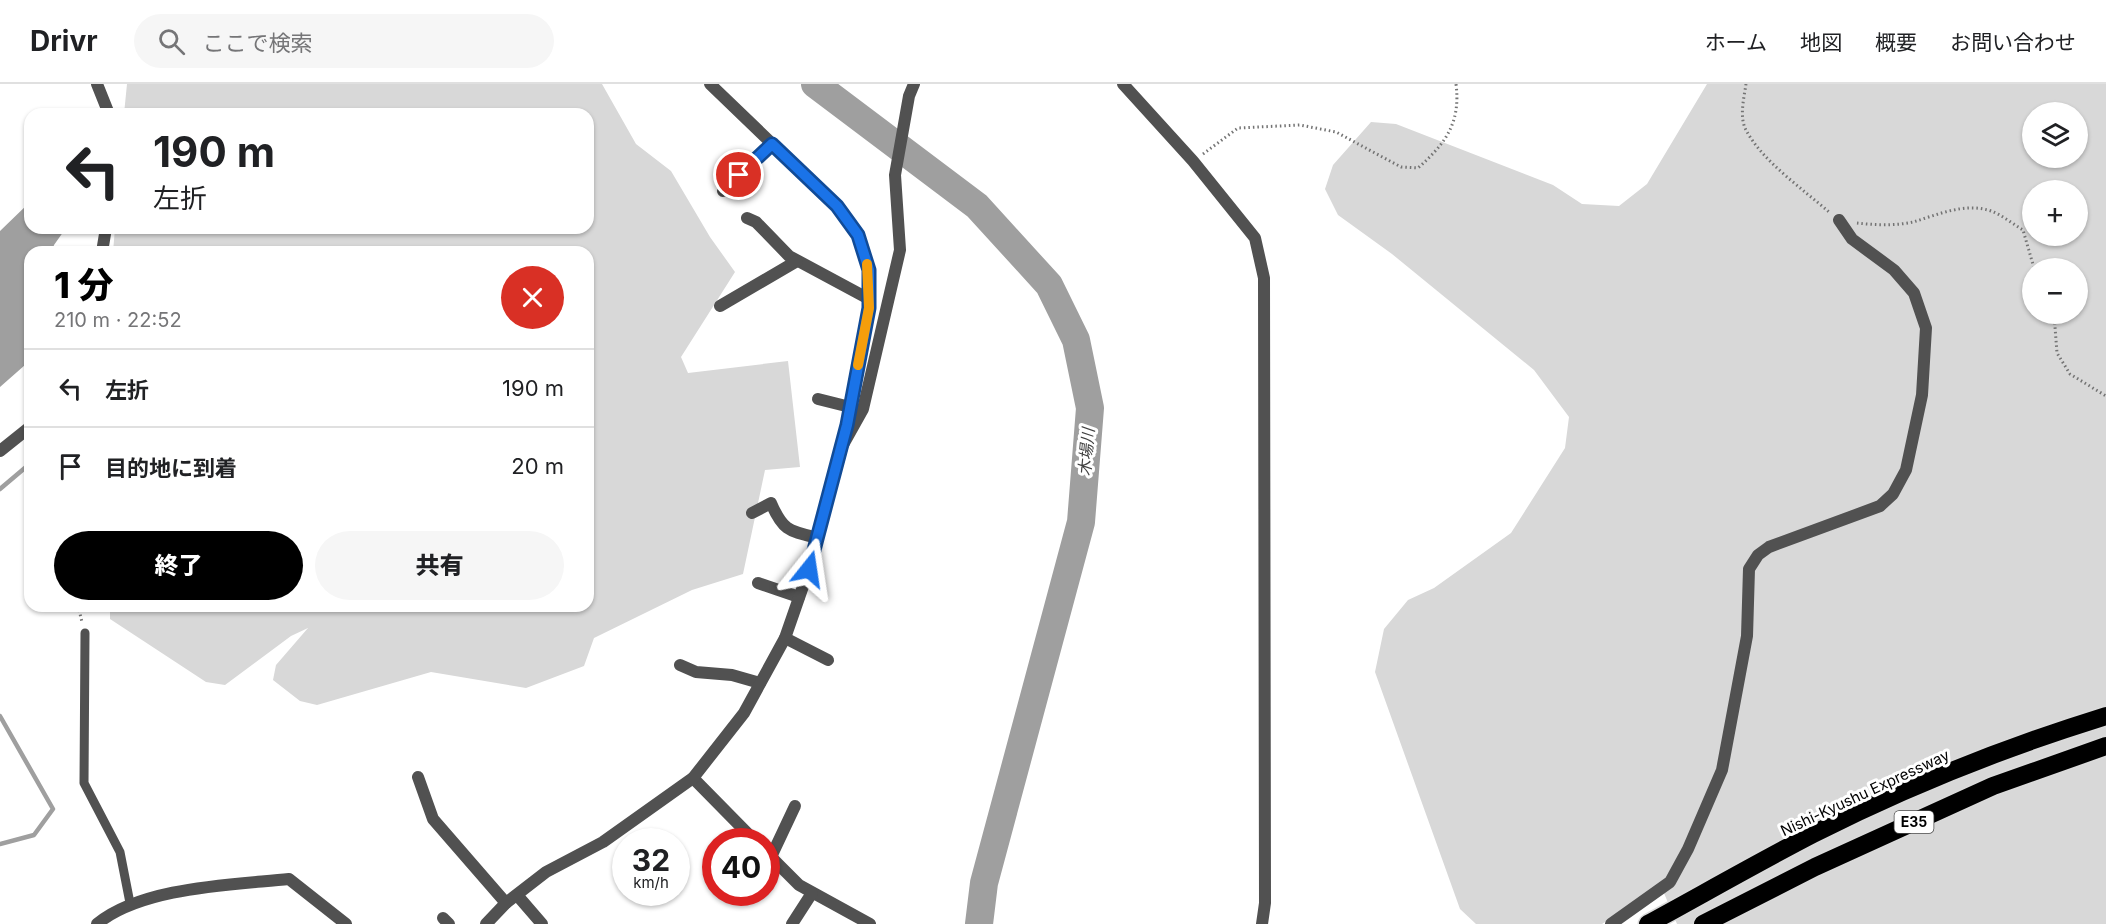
<!DOCTYPE html>
<html lang="ja">
<meta charset="utf-8">
<style>
:root{--surface:#fff;--page:#f6f6f6;--text:#202124;--muted:#757577;--line:#e0e0e0;--accent:#000}
body{margin:0;font-family:Inter,"Noto Sans JP",sans-serif;background:var(--page);color:var(--text);height:100vh;display:flex;flex-direction:column;font-size:22px;white-space:nowrap}
*{box-sizing:border-box;margin:0}
p{font-size:20px;color:var(--muted)}
.icon{flex:none;width:33px;height:33px;fill:none;stroke:currentColor;stroke-width:2;stroke-linecap:round;stroke-linejoin:round}
.map{position:relative;flex:1;overflow:hidden}
.side{position:absolute;left:24px;top:162px;width:570px;height:366px;display:flex;flex-direction:column;background:var(--surface);border-radius:18px;box-shadow:0 2px 4px #0004}
.side>*{flex:none}
.hud{position:absolute;left:24px;top:24px;width:570px;height:126px;border-radius:18px;box-shadow:0 2px 4px #0004;background:#fff;color:var(--text);overflow:hidden}
.fabs{position:absolute;left:2022px;top:18px;display:grid;gap:12px}
.fabs a{display:grid;place-items:center;width:66px;height:66px;border-radius:50%;background:var(--surface);box-shadow:0 2px 4px #0004;font-size:30px}
.speed{position:absolute;left:612px;top:744px;display:flex;gap:12px;font-size:30px;font-weight:700;text-align:center}
.speed>*{display:grid;place-content:center;width:78px;height:78px;border-radius:50%;background:var(--surface);box-shadow:0 2px 4px #0004;line-height:1}
.speed small{font-size:15px;font-weight:400}
.speed .limit{border:9px solid #d22;background:#fff;color:#111}
.pin{position:absolute;display:grid;place-items:center;width:51px;height:51px;color:#fff;margin:-26px;border:3px solid #fff;border-radius:50%;box-shadow:0 2px 6px #0007}
.me{position:absolute;width:66px;margin:-33px;rotate:15deg;stroke-linejoin:round;filter:drop-shadow(0 0 4px #0008)}
.turn{display:flex;align-items:center;gap:21px;height:126px;padding:0 30px;font-size:27px}
.turn .icon{width:78px;height:78px;stroke-width:2.5}
.turn b{display:block;font-size:42px;line-height:51px}
.round{display:grid;place-items:center;flex:none;width:63px;height:63px;border-radius:32px;background:var(--page)}
.head{display:flex;align-items:center;justify-content:space-between;height:102px;padding:0 30px}
h1{font-size:36px;font-weight:800;line-height:45px;color:var(--accent)}
.cta{display:flex;gap:12px;margin-top:auto;padding:12px 30px}
.cta a{flex:1;height:69px;border-radius:36px;background:var(--accent);color:#fff;font-size:24px;font-weight:800;line-height:69px;text-align:center}
.cta a+a{background:var(--page);color:var(--text)}
ul{padding:0;list-style:none}
li{display:flex;align-items:center;gap:18px;height:78px;padding:0 30px;border-top:2px solid var(--line)}
li div{flex:1}
li b{display:block;font-size:22px}
li em{font-style:normal}
header{display:flex;align-items:center;gap:36px;box-sizing:border-box;height:84px;padding:0 30px;background:var(--surface);border-bottom:2px solid var(--line)}
header strong{font-size:28px}
nav{display:flex;gap:33px;margin-inline-start:auto;font-size:21px}
.search{width:420px;height:54px;background:var(--page);display:flex;align-items:center;gap:15px;box-sizing:border-box;padding:0 21px;border-radius:33px;color:var(--muted);font-size:22px}
.map>svg:first-child{display:block}
.green{fill:#d8d8d8;fill-rule:evenodd}
.water{fill:#9f9f9f}
.lines{fill:none;stroke-linecap:round;stroke-linejoin:round}
.stream{stroke:#9f9f9f;stroke-width:4.5}
.river{stroke:#9f9f9f;stroke-width:28}
.motorway-casing{stroke:#dbdbdb;stroke-width:21}
.path{stroke:#737373;stroke-width:3;stroke-dasharray:1.5 3;stroke-linecap:butt}
.service{stroke:#515151;stroke-width:9}
.minor{stroke:#515151;stroke-width:12}
.tertiary{stroke:#515151;stroke-width:12}
.motorway{stroke:#000;stroke-width:18}
.route-casing{stroke:#114b97;stroke-width:15}
.route{stroke:#1a73e8;stroke-width:10}
.slow{stroke:#f59e0b;stroke-width:10}
.labels{text-anchor:middle;stroke-width:6;stroke-linejoin:round;paint-order:stroke}
.shield{fill:#fff;stroke:#4c4c4c;stroke-width:1.5}
.shield-label{font-size:14px;font-weight:bold;fill:#000}
.street-label{font-size:15px;fill:#000;stroke:#fff}
.water-label{font-size:16px;font-style:italic;fill:#404040;stroke:#fff}
</style>
<header>
<strong>Drivr</strong>
<div class="search"><svg class="icon" aria-label="search" viewBox="0 0 24 24"><circle cx="10" cy="10" r="6"/><path d="M15 15l6 6"/></svg>ここで検索</div>
<nav><a>ホーム</a><a>地図</a><a>概要</a><a>お問い合わせ</a></nav>
</header>
<div class="map">
<svg width="2106" height="840" viewBox="0 0 2106 840">
<rect width="100%" height="100%" fill="#fff"/>
<!-- green -->
<g class="green">
<path d="M127 0H602L636 60 671 87 710 153 735 188 681 273 688 289 788 277 800 383 765 386 743 490 692 506 594 554 584 582 526 604 431 588 317 621 300 617 273 596 276 581 308 544 291 552 225 601 206 598 110 535V522H588V168H113L115 144H588V30H124Z"/>
<path d="M1707 0H2106V840H1677L1661 802 1602 840H1476L1460 825 1375 588 1384 545 1408 516 1434 504 1511 449 1565 364 1569 333 1534 286 1392 170 1338 131 1325 105 1333 81 1371 38 1396 40 1553 101 1582 120 1619 122 1647 100ZM2032 28H2078V74H2032ZM2032 106H2078V152H2032ZM2032 184H2078V230H2032Z"/>
</g>
<!-- water -->
<path class="water" d="M30 118V144H66L54 161 52 168H30V281H25L0 303V147Z"/>
<g class="lines">
<!-- stream -->
<g class="stream">
<path d="M0 405 26 383 30 372"/>
<path d="M0 632 53 725 34 751 0 760"/>
</g>
<!-- river -->
<path class="river" d="M815 0 977 122 1049 201 1076 256 1090 324 1081 438 984 799 979 840"/>
<defs>
<g id="motorway">
<path d="M1648 840C1703 810 1757 779 1813 750 1906 703 2006 663 2106 632"/>
<path d="M1703 840 1815 783 1993 702 2106 662"/>
</g>
</defs>
<!-- motorway casing -->
<use href="#motorway" class="motorway-casing"/>
<!-- path -->
<g class="path">
<path d="M1746 0C1744 14 1739 33 1746 46 1762 77 1804 106 1829 128"/>
<path d="M1203 70 1238 44 1300 41 1336 48 1401 83 1418 84C1445 60 1461 39 1456 0"/>
<path d="M1857 139C1874 141 1895 142 1913 138 1937 131 1965 118 1991 127 2002 131 2013 140 2023 146L2034 184"/>
<path d="M2054 230 2057 269 2070 290 2106 312"/>
<path d="M78 522 82 538"/>
</g>
<!-- service -->
<path class="service" d="M85 549 84 699 120 768 130 819"/>
<!-- minor -->
<g class="minor">
<path d="M97 0 109 30"/>
<path d="M1123 0 1193 77 1255 154 1264 194 1265 819 1262 840"/>
<path d="M723 107 772 61"/>
<path d="M747 134 756 138 789 172 869 215"/>
<path d="M102 168 106 144"/>
<path d="M720 222 797 177"/>
<path d="M818 315 850 323"/>
<path d="M844 359 863 325 900 166 895 91 909 12 914 0"/>
<path d="M0 367 30 343"/>
<path d="M752 429 771 419C783 447 789 447 818 454"/>
<path d="M758 499 799 513"/>
<path d="M785 554 828 576"/>
<path d="M680 581 696 588 732 591 760 599"/>
<path d="M418 693 433 735 506 819"/>
<path d="M693 694 756 758"/>
<path d="M766 768 799 801 870 840"/>
<path d="M771 773 795 722"/>
<path d="M517 811 542 840"/>
<path d="M443 834 449 840"/>
<path d="M97 840C142 803 231 801 289 795L346 840"/>
<path d="M792 840 812 809"/>
<path d="M1611 840 1670 798 1688 765 1722 686 1747 552 1749 485 1758 471 1769 463 1880 422 1893 410 1906 386 1922 311 1926 244 1914 209 1894 186 1852 155 1839 136"/>
</g>
<!-- tertiary -->
<path class="tertiary" d="M486 840 506 819 546 788 603 758 693 694 744 629 785 554 809 485 843 360 869 223V186L858 151 837 122 710 0"/>
<!-- motorway -->
<use href="#motorway" class="motorway"/>
</g>
<g class="lines">
<defs>
<path id="route" d="M739 91 772 60 837 122 858 151 869 186V224L847 341 809 485"/>
</defs>
<!-- route casing -->
<use href="#route" class="route-casing"/>
<!-- route -->
<use href="#route" class="route"/>
<!-- slow -->
<path class="slow" d="M858 281 869 224 867 180"/>
</g>
<g class="labels">
<!-- shield labels -->
<rect class="shield" x="1894.5" y="727" width="39" height="22" rx="4.5"/>
<g class="shield-label">
<text x="1914" y="743">E35</text>
</g>
<!-- street labels -->
<g class="street-label">
<text transform="translate(1865 709) rotate(-25)" y="5">Nishi-Kyushu Expressway</text>
</g>
<!-- water labels -->
<g class="water-label">
<text transform="translate(1086 368) rotate(-85)" y="6">木場川</text>
</g>
</g>
</svg>
<div class="fabs">
<a><svg class="icon" aria-label="layers" viewBox="0 0 24 24"><path d="M12 4l9 5-9 5-9-5zM3 14l9 5 9-5"/></svg></a>
<a>+</a>
<a>−</a>
</div>
<div class="speed"><div>32<small>km/h</small></div><div class="limit">40</div></div>
<div class="pin" style="left:739px;top:91px;background:#d93025"><svg class="icon" aria-label="arrive" viewBox="0 0 24 24"><path d="M6 21V4h12l-3 4 3 4H6"/></svg></div>
<svg class="me" style="left:809px;top:485px" viewBox="-20 -20 40 40"><path d="M0-17L14 15 0 8-14 15z" fill="#1a73e8" stroke="#fff" stroke-width="4"/></svg>
<div class="hud">
<div class="turn"><svg class="icon" aria-label="left" viewBox="0 0 24 24"><path d="M17 20v-9H6M10 6l-5 5 5 5"/></svg><div><b>190 m</b>左折</div></div>
</div>
<section class="side">
<div class="head"><div><h1>1 分</h1><p>210 m · 22:52</p></div><a class="round" style="background:#d93025;color:#fff"><svg class="icon" aria-label="close" viewBox="0 0 24 24"><path d="M6 6l12 12M18 6L6 18"/></svg></a></div>
<ul>
<li><svg class="icon" aria-label="left" viewBox="0 0 24 24"><path d="M17 20v-9H6M10 6l-5 5 5 5"/></svg><div><b>左折</b></div><em>190 m</em></li>
<li><svg class="icon" aria-label="arrive" viewBox="0 0 24 24"><path d="M6 21V4h12l-3 4 3 4H6"/></svg><div><b>目的地に到着</b></div><em>20 m</em></li>
</ul>
<div class="cta"><a>終了</a><a>共有</a></div>
</section>
</div>
